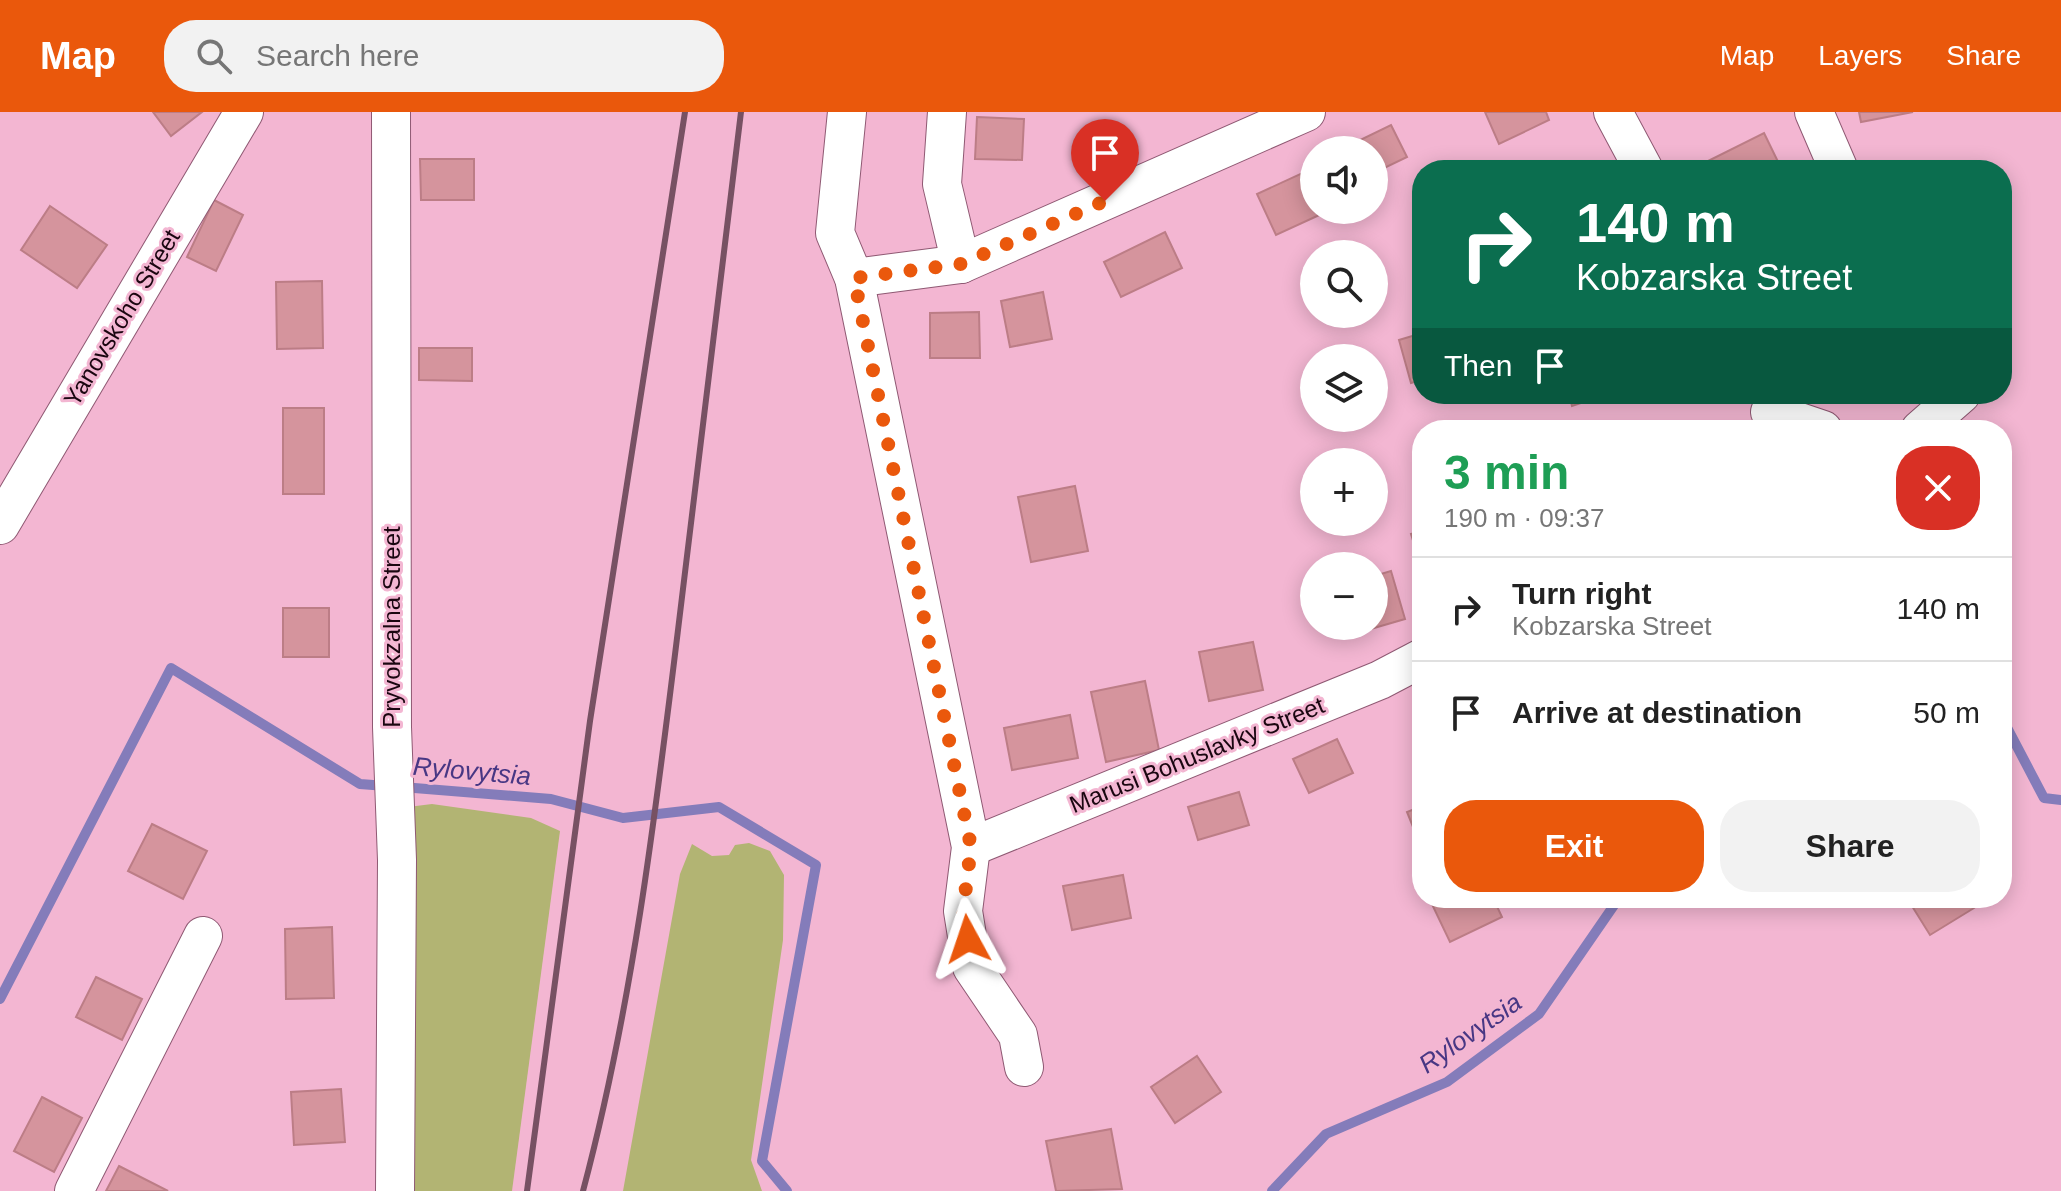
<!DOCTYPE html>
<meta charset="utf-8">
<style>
:root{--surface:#fff;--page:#f2f2f2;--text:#222;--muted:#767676;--line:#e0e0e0;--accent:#ea580c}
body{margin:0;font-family:Arial,sans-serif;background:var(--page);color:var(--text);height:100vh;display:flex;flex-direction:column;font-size:30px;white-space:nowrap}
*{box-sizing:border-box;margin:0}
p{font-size:26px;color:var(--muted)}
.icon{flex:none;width:44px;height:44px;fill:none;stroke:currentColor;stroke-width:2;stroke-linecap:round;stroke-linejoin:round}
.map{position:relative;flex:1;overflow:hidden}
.details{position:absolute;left:1412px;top:308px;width:600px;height:488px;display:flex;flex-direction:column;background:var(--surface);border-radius:32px;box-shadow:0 4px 20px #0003}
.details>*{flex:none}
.hud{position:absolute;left:1412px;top:48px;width:600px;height:244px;border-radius:32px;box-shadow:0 4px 20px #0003;background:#0b6e4f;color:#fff;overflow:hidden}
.fabs{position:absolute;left:1300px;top:24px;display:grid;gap:16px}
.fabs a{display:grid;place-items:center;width:88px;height:88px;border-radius:50%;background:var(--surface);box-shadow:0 4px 20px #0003;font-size:40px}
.pin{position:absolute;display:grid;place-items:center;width:68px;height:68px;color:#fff;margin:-82px -34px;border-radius:50% 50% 50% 0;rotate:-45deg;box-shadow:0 0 8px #0007}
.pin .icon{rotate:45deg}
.me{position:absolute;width:88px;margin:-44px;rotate:355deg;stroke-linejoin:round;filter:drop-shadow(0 0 6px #0008)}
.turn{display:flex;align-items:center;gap:28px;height:168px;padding:0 32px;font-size:36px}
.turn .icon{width:104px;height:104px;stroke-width:2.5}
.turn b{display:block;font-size:56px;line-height:68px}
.then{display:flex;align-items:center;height:76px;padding:0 32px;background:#0003;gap:16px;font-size:30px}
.round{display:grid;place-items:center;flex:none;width:84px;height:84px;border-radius:32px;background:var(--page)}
.overview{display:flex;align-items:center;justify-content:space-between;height:136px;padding:0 32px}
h1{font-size:48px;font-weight:700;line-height:60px;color:#1e9e55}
.button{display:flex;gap:16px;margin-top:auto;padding:16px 32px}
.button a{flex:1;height:92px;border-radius:32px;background:var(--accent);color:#fff;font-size:32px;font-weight:700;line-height:92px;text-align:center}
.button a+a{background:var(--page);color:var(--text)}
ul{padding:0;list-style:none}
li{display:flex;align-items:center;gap:24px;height:104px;padding:0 32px;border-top:2px solid var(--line)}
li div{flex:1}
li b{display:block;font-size:30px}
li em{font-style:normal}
header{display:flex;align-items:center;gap:48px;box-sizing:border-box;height:112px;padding:0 40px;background:var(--accent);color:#fff}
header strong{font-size:38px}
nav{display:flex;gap:44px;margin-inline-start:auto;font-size:28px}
.search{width:560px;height:72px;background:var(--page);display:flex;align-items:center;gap:20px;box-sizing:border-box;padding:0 28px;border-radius:32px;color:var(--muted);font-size:30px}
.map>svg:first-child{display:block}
.green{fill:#b2b473}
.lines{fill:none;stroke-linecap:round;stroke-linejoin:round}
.stream{stroke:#847cba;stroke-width:10}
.building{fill:#d5949d;stroke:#bc7d86;stroke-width:2}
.minor-casing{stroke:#8f5973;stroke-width:40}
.minor{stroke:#fff;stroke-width:38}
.rail{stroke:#775163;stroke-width:6}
.route{stroke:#ea580c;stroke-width:14;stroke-dasharray:0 25.2}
.labels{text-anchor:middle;stroke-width:6;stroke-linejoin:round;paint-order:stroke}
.street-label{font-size:24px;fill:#1a0610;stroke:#f3b6d2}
.water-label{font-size:26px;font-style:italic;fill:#483784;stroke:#f3b6d2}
</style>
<header>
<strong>Map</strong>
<div class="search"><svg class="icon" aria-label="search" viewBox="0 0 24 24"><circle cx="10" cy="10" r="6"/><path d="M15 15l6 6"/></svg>Search here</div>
<nav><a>Map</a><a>Layers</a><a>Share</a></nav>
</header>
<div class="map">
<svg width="2061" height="1079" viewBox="0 0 2061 1079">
<rect width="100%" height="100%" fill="#f3b6d2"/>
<!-- green -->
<g class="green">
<path d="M432 692 531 706 560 719 512 1079H393L392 697Z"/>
<path d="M749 731 770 739 784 763 783 828 751 1048 762 1079H623L680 762 692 732 712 744 729 743 735 733Z"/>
</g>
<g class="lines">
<!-- stream -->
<g class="stream">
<path d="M2002 606 2044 686 2061 688"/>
<path d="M402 675 551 687 623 706 719 695 816 753 762 1049 787 1079"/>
<path d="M0 887 171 556 360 672 386 674"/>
<path d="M1272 1079 1326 1022 1447 970 1539 902 1619 786"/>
</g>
</g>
<!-- building -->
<g class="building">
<path d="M153 0H202L171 24Z"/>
<path d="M1485 0H1546L1549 8 1499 32Z"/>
<path d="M1859 0H1913L1861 10Z"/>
<path d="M977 5 1024 7 1022 48 975 47Z"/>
<path d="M1391 13 1407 45 1374 61V38H1355L1352 32Z"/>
<path d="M1764 21 1782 58H1712L1708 49Z"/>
<path d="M420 47H474V88H421Z"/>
<path d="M1309 58 1314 69V98L1328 99 1276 123 1257 82Z"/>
<path d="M214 88 243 103 216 159 187 145Z"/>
<path d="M50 94 107 133 77 176 21 138Z"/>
<path d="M1165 120 1182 156 1121 185 1104 150Z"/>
<path d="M322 169 323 236 277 237 276 170Z"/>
<path d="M1043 180 1052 227 1010 235 1001 189Z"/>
<path d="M979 200 980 246H930V201Z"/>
<path d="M1422 221V268L1411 271 1399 228Z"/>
<path d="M419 236H472V269L419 268Z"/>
<path d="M1569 282H1605V283L1572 294Z"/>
<rect x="283" y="296" width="41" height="86"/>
<path d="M1075 374 1088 439 1031 450 1018 385Z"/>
<path d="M1422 419V458L1411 422Z"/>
<path d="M1391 459 1405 507 1350 523 1347 514H1374V464Z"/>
<rect x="283" y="496" width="46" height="49"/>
<path d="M1253 530 1263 578 1209 589 1199 540Z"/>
<path d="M1145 569 1159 638 1106 650 1091 580Z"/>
<path d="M1070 603 1078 646 1012 658 1004 616Z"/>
<path d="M1337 627 1353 661 1309 681 1293 647Z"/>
<path d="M1239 680 1249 713 1198 728 1188 695Z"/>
<path d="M1422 694V737L1407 700Z"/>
<path d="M152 712 207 739 183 787 128 759Z"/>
<path d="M1123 763 1131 806 1072 818 1063 774Z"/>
<path d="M1429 786H1493L1502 805 1450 830Z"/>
<path d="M1907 786H1968L1974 796 1930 823Z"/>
<path d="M332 815 334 886 286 887 285 817Z"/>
<path d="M96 865 142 887 122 928 76 905Z"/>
<path d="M1197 944 1221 980 1175 1011 1151 975Z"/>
<path d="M341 977 345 1030 294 1033 291 980Z"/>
<path d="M42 985 82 1006 54 1060 14 1039Z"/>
<path d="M1111 1017 1122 1077 1056 1079 1046 1029Z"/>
<path d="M119 1054 168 1079H106Z"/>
</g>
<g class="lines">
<defs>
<g id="minor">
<path d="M391 0 392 615 397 748 395 1079"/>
<path d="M847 0 835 121 854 166 971 735 963 799 972 855 1018 923 1024 955"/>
<path d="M947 0 942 72 961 152"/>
<path d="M1613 0 1644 58"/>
<path d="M1814 0 1839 58"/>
<path d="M854 166 961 152 1306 0"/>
<path d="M1770 300 1823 318"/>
<path d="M1920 318 1961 282"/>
<path d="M0 413 244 0"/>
<path d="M971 735 1380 568 1422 546"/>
<path d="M74 1079 203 824"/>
</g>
</defs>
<!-- minor casing -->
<use href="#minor" class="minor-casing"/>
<!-- minor -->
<use href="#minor" class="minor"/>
<!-- rail -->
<g class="rail">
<path d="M527 1079 590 609 685 0"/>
<path d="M583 1079C632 895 655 706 678 518 699 345 720 173 741 0"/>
</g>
</g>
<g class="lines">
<!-- route -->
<path class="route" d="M968 827 963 799 971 735 854 166 961 152 1105 89"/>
</g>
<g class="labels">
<!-- street labels -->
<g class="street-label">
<text transform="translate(122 206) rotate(-59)" y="8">Yanovskoho Street</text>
<text transform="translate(392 515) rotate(-90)" y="8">Pryvokzalna Street</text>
<text transform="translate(1197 643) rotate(-22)" y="8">Marusi Bohuslavky Street</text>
</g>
<!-- water labels -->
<g class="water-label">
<text transform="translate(472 659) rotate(5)" y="9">Rylovytsia</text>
<text transform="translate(1470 921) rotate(-35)" y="9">Rylovytsia</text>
</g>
</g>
</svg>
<div class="fabs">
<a><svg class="icon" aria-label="sound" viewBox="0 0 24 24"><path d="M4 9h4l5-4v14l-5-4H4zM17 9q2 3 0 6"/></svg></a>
<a><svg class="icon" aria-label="search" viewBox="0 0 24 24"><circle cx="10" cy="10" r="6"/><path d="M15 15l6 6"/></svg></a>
<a><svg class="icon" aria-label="layers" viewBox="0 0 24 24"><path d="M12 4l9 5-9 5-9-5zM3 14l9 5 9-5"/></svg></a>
<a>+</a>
<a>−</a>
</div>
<div class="pin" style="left:1105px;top:89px;background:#d93025"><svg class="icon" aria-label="arrive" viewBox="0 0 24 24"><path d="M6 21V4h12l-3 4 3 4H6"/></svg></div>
<svg class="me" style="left:968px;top:827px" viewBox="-20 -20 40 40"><path d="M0-17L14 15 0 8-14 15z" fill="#ea580c" stroke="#fff" stroke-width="4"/></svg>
<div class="hud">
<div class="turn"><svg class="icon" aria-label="right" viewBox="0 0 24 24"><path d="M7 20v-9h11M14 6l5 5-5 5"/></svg><div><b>140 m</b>Kobzarska Street</div></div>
<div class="then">Then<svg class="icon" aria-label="arrive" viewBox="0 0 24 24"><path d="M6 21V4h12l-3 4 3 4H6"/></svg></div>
</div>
<section class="details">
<div class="overview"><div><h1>3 min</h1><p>190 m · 09:37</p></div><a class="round" style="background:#d93025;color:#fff"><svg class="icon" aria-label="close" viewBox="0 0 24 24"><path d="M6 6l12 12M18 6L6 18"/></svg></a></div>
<ul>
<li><svg class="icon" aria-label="right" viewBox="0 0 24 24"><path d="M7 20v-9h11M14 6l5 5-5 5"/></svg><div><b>Turn right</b><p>Kobzarska Street</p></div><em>140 m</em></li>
<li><svg class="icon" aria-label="arrive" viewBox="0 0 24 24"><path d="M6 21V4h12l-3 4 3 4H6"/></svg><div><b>Arrive at destination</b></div><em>50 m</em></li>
</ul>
<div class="button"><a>Exit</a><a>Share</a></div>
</section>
</div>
